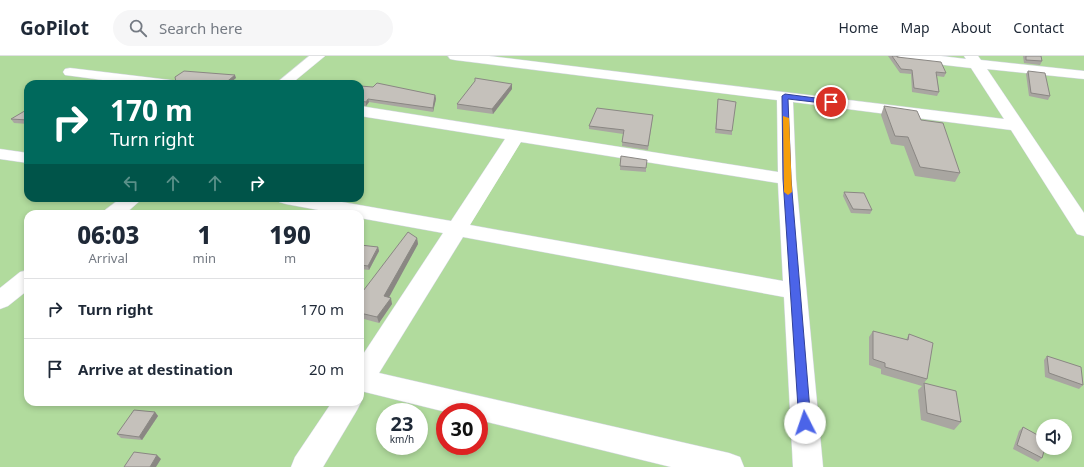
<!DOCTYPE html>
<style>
:root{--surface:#fff;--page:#f6f6f7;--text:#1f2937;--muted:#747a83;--line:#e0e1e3}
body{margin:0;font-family:"Noto Sans",sans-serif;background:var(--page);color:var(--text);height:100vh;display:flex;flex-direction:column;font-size:15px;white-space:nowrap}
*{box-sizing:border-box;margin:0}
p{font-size:13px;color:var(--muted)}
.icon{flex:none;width:22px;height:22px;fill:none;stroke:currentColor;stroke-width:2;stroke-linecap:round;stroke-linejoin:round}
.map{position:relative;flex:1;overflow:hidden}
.panel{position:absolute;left:24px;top:154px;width:340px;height:196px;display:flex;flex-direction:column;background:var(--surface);border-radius:12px;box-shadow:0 2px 6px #0003}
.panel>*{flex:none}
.banner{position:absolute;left:24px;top:24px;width:340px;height:122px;border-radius:12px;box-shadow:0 2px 6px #0003;background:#00695c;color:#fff;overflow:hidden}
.controls{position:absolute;left:1036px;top:363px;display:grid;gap:8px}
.controls a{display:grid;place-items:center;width:36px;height:36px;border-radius:50%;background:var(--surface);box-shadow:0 2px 6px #0003;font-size:20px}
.speed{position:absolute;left:376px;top:347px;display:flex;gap:8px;font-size:20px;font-weight:700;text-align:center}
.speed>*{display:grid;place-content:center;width:52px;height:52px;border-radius:50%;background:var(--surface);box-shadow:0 2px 6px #0003;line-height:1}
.speed small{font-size:10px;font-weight:400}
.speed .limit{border:6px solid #d22;background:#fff;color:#111}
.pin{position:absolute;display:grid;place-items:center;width:34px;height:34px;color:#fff;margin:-17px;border:2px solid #fff;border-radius:50%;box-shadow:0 1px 4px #0007}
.me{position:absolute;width:44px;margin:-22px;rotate:356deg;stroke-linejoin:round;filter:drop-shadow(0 0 3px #0008)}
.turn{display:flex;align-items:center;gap:14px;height:84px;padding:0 20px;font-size:18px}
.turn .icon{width:52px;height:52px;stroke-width:2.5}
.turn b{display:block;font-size:28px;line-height:34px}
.lanes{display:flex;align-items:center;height:38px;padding:0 20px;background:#0003;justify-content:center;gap:20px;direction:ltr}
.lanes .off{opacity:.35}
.eta{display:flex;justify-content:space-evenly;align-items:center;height:68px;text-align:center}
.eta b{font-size:24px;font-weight:800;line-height:28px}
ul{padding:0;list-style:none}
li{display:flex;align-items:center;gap:12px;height:60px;padding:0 20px;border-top:1px solid var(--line)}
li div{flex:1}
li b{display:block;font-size:15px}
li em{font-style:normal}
header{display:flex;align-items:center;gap:24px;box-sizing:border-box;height:56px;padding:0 20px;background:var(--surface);border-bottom:1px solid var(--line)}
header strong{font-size:19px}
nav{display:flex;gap:22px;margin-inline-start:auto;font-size:14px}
.search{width:280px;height:36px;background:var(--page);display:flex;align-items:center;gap:10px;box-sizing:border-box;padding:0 14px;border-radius:22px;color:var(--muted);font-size:15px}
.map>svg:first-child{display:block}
.green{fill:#b1db9d;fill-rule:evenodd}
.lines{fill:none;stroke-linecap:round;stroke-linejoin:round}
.minor-casing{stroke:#d1d4e0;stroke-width:1}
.minor{fill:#fff;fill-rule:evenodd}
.wall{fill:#a9a6a1}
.shaded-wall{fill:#8a8783}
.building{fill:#c5c1bb;stroke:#8a8783}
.route{fill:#4b64e8;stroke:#314197}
.slow{fill:#f59e0b}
</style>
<header>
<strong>GoPilot</strong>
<div class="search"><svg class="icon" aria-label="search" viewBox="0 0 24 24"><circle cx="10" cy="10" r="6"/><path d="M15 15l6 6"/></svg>Search here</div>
<nav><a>Home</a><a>Map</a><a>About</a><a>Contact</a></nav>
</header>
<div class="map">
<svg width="1084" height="411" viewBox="0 0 1084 411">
<rect width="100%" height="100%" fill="#eae4dc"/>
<!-- green -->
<path class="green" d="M0 0H1084V411H0ZM28 28H360V142H28ZM28 158H360V346H28ZM385 356H419V390H385ZM445 356H479V390H445ZM1043 370H1065V392H1043Z"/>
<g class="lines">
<defs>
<g id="minor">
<path d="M309 0H325L291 28H275Z"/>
<path d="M448 0H489L1004 63 971 12 901 4 896 3 894 0H941L966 3 964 0H978L981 4 1084 15V23L987 13 1084 157V180L1077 178 1011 74 793 46 796 123 823 411H793L784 241 463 181 379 317 729 397 740 401 744 411H671L479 364V356H446L361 335 360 303 443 177 360 162V158H340L286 148 279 146 276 142H319L451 165 505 83 360 60V50L778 116 777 44 455 4 450 3ZM521 86 778 127 783 225 470 169Z"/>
<path d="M70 12 170 24 175 25 177 28H133L65 19 63 16 65 13Z"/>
<path d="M0 93 28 97V107L0 103Z"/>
<path d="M121 142H143L125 158H102L105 154Z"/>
<path d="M28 214V234L8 250 0 253V232L20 216Z"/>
<path d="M360 344 361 346 357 354 323 411H291L295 401 332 346H360Z"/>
</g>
</defs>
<!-- minor casing -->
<use href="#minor" class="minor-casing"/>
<!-- minor -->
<use href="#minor" class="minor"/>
</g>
<!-- wall -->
<g class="wall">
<path d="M888 0H897L946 17 944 21 937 20 939 36 937 40 912 36 911 18 900 17Z"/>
<path d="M1023 0H1041L1042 5 1040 9 1024 7Z"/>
<path d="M1028 15 1050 40 1048 44 1029 40 1026 18Z"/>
<path d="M360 30 435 39 436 43 433 56 369 46 366 50 360 49Z"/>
<path d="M512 33 493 58 457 53V48Z"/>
<path d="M718 43 732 75V79L715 77Z"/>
<path d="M884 50 921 64 960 117 955 126 915 120 904 90 891 88 881 59Z"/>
<path d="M28 53V68L14 67 11 63Z"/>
<path d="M653 59 648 94 622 90 623 78 589 73V70Z"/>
<path d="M621 100 646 112V116L620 114Z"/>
<path d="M844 136 872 154 870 158 851 157 843 140Z"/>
<path d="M417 182 418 188 388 241 392 248 379 267 360 262V239Z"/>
<path d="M360 189 378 191 379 195 369 214 360 213Z"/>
<path d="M873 275 906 284 909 278 927 323 924 327 961 366 954 374 921 364 918 334 922 330 881 318V313L869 309V281Z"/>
<path d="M1047 300 1083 329 1079 333 1045 321 1044 304Z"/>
<path d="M155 356 158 360 142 384 121 382 117 378Z"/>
<path d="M1023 371 1042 402 1038 406 1013 393 1019 375Z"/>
</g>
<!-- shaded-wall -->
<g class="shaded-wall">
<path d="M235 19 236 22 229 28H224Z"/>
<path d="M512 28V33L493 58 492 53Z"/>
<path d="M435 39 436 43 433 56V52Z"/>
<path d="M368 43 369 46 366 50V46Z"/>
<path d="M417 182 418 188 386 247 384 240Z"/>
<path d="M378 191 379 195 369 214 368 210Z"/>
<path d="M391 242 392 248 379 267 377 261Z"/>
<path d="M155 356 158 360 142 384 139 381Z"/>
<path d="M157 399 161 403 156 411H150Z"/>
</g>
<!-- building -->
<g class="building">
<path d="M892 0H897V1L941 6 946 17 936 16 939 36 914 32 912 14 901 13Z"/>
<path d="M1026 0H1041L1042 5 1026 4Z"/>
<path d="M184 15 235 19 224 28H164L167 26H176L175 21Z"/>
<path d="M1028 15 1045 17 1050 40 1031 37Z"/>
<path d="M475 22 512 28 492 53 457 48 475 25Z"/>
<path d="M312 25 342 28H309Z"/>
<path d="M377 27 435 39 433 52 368 43 366 46 360 45V30L373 31Z"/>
<path d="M718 43 736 46 732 75 716 73Z"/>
<path d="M884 50 917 55 921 64 943 67 960 117 920 111 908 81 895 80Z"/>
<path d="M597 52 653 59 648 90 622 86 624 74 589 70Z"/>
<path d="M28 53V64L11 63Z"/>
<path d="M621 100 647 104 646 112 620 110Z"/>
<path d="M844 136 864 137 872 154 853 153Z"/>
<path d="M408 176 417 182 384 240 391 242 377 261 360 257V239Z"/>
<path d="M360 189 378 191 368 210 360 209Z"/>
<path d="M873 275 908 284 909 278 933 287 927 323 885 311V307L873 303Z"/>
<path d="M1047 300 1081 311 1083 329 1049 317Z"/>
<path d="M924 327 956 335 961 366 927 357Z"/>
<path d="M134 354 155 356 139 381 117 378Z"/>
<path d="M1023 371 1043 382V392H1045L1042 402 1017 389Z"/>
<path d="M134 396 157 399 150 411H124Z"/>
</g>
<!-- route -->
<path class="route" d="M785 38 831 44 834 46 831 48 788 43 791 123 811 367 809 371 805 372 801 371 799 367 783 123 782 40Z"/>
<!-- slow -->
<path class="slow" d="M783 60 789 62 792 136 788 139 784 136Z"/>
</svg>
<div class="controls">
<a><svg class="icon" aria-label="sound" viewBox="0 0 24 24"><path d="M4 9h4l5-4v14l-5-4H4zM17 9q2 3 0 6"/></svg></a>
</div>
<div class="speed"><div>23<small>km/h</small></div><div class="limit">30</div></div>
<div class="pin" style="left:831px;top:46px;background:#d93025"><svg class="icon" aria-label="arrive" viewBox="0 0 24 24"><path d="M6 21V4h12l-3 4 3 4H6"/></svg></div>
<svg class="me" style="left:805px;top:367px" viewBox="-20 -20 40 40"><circle r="19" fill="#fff"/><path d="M0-13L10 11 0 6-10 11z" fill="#4b64e8"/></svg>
<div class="banner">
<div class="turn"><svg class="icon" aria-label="right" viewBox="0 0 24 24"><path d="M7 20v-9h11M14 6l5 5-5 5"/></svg><div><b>170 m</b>Turn right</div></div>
<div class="lanes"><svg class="icon off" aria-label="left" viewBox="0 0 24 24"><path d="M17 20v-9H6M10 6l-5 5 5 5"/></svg><svg class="icon off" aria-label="ahead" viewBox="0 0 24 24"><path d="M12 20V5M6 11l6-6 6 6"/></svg><svg class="icon off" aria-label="ahead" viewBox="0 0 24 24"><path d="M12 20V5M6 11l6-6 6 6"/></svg><svg class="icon" aria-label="right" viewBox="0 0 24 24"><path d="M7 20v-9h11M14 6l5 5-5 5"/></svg></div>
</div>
<section class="panel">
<div class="eta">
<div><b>06:03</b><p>Arrival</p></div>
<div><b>1</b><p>min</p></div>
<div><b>190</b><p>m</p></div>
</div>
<ul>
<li><svg class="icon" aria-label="right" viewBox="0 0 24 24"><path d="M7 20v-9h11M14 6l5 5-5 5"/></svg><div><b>Turn right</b></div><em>170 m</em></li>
<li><svg class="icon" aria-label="arrive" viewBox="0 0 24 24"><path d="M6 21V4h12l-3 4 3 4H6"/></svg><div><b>Arrive at destination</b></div><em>20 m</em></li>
</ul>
</section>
</div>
